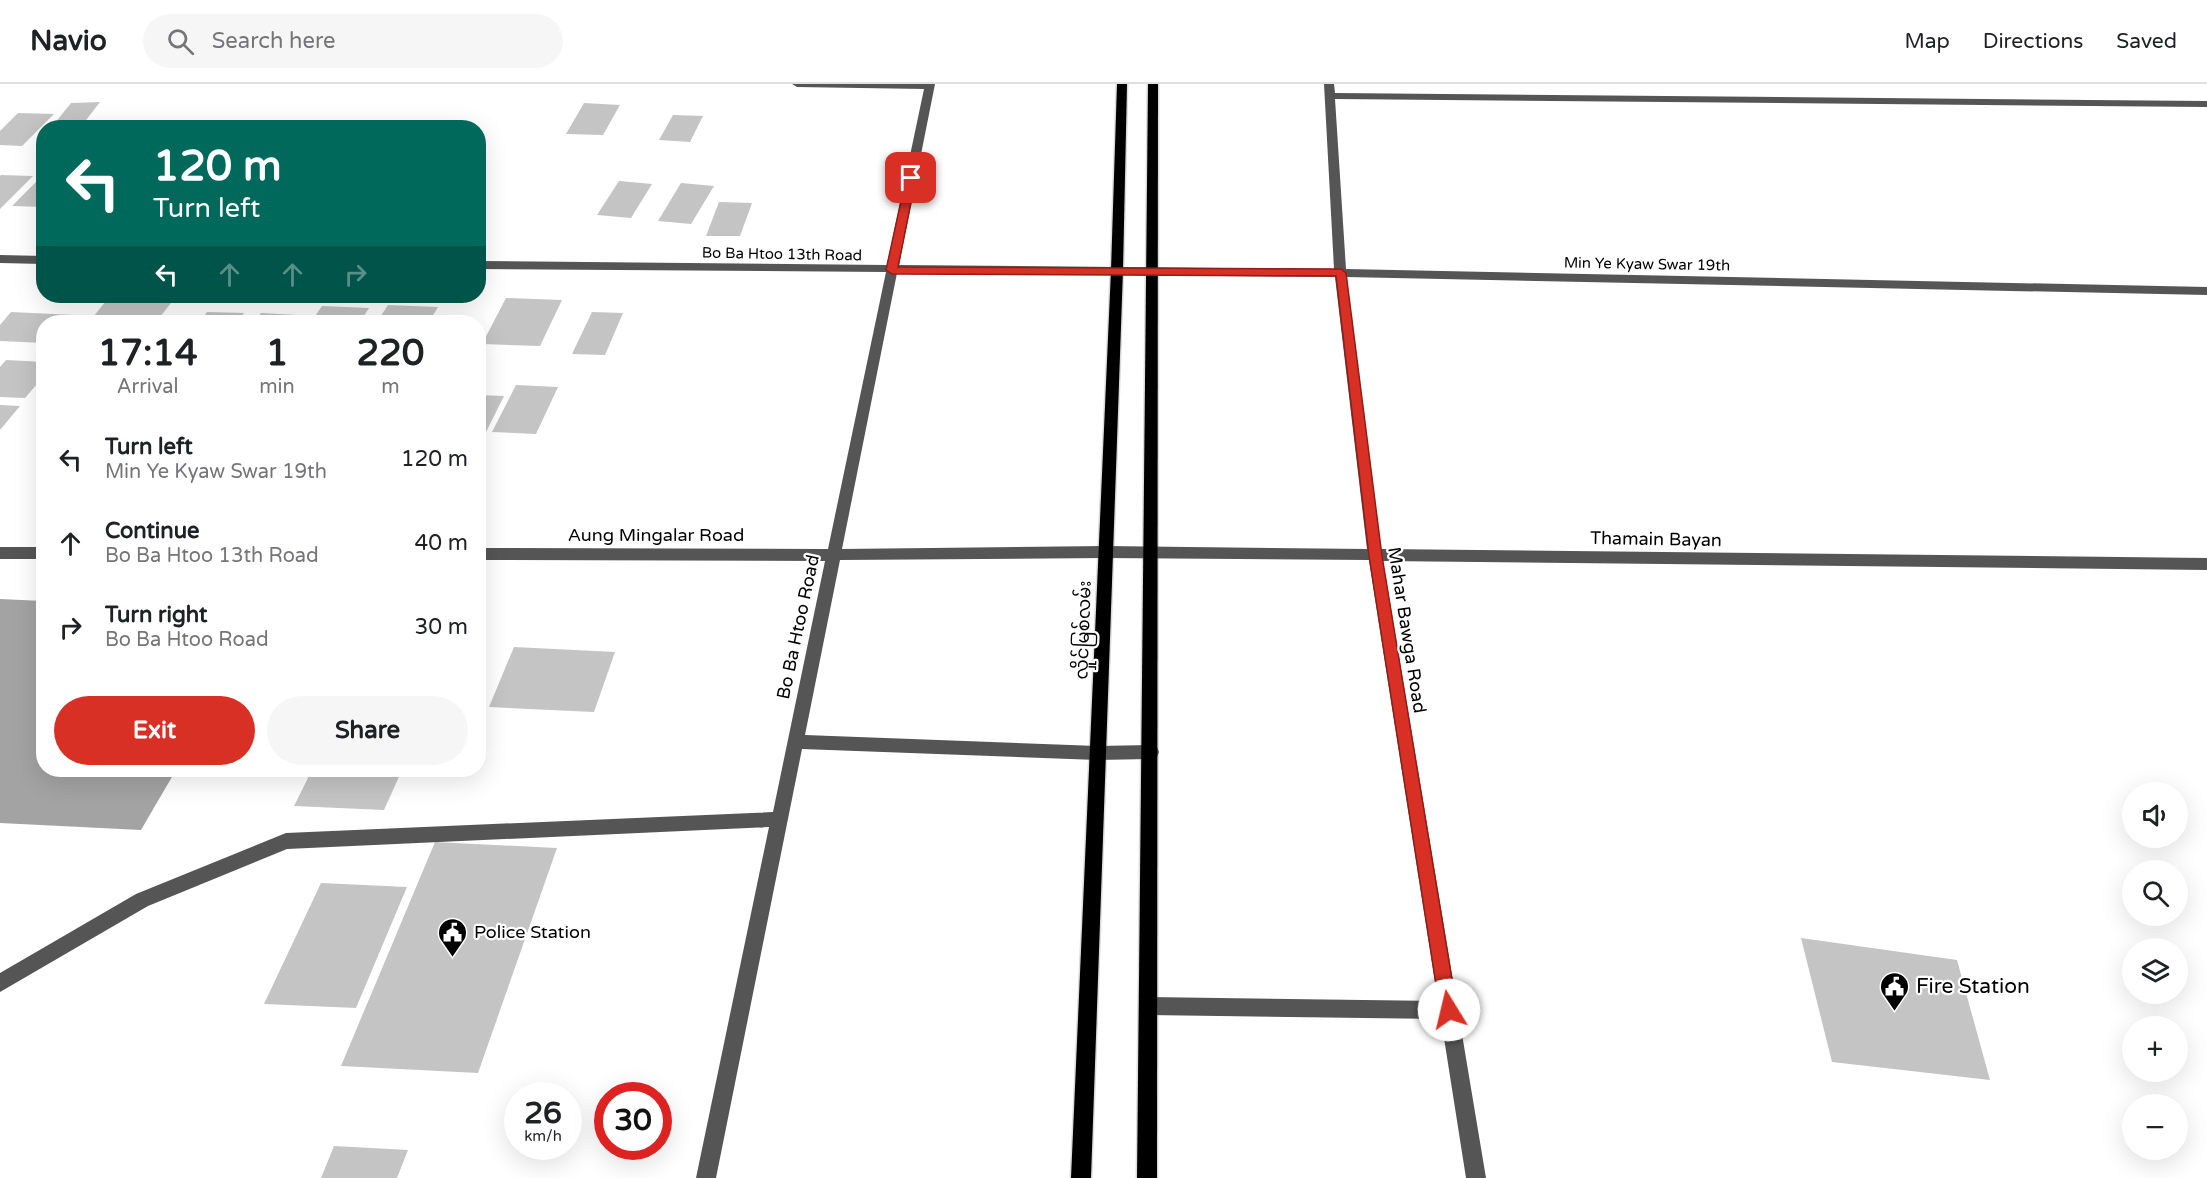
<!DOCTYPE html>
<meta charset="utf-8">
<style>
:root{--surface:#fff;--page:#f6f6f6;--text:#202124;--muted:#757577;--line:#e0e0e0;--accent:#d93025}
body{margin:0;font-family:"Varela Round","Noto Sans Myanmar",sans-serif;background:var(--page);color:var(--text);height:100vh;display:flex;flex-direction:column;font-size:22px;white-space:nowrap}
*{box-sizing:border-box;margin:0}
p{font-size:20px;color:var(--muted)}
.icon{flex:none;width:33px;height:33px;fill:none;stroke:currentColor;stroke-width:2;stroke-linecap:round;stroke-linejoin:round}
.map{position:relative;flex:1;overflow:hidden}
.sheet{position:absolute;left:36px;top:231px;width:450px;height:462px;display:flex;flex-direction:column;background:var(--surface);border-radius:24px;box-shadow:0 6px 24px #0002}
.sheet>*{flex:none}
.banner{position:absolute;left:36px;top:36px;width:450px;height:183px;border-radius:24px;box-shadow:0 6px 24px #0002;background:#00695c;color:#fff;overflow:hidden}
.buttons{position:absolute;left:2122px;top:698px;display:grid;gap:12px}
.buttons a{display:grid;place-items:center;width:66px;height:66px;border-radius:50%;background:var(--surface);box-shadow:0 6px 24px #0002;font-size:30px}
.speed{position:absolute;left:504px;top:998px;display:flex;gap:12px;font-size:30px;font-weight:700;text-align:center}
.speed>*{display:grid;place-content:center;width:78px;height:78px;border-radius:50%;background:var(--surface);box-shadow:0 6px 24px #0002;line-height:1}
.speed small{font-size:15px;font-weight:400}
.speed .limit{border:9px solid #d22;background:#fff;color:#111}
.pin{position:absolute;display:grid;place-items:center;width:51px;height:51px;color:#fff;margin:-26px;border-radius:12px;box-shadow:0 3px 9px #0006}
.me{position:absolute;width:66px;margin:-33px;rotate:351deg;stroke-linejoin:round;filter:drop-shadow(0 0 4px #0008)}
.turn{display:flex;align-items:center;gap:21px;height:126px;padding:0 18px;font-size:27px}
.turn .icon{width:78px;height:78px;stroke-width:2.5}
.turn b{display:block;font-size:42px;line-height:51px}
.lanes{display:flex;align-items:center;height:57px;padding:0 18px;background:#0003;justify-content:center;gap:30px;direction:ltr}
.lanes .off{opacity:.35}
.eta{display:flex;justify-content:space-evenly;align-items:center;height:102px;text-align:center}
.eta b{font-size:36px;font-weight:700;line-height:42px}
.primary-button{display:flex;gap:12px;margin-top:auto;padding:12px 18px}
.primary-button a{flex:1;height:69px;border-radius:36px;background:var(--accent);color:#fff;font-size:24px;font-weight:700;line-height:69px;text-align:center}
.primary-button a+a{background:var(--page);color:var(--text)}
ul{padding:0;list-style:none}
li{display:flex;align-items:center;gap:18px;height:84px;padding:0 18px}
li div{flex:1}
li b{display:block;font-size:22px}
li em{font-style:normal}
header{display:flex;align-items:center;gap:36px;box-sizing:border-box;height:84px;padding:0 30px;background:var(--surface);border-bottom:2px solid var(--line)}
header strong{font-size:28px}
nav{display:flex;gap:33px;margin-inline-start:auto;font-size:21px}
.search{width:420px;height:54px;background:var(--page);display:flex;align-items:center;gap:15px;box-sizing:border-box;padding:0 21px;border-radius:33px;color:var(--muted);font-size:22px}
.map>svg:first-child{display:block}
.water{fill:#a3a3a3}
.building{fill:#c4c4c4}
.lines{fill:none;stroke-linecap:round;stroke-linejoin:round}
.major-casing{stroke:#dbdbdb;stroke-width:3}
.minor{fill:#555;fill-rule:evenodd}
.major{fill:#000;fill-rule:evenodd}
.route{fill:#d93025;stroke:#8d1f18;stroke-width:1.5}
.labels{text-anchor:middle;stroke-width:4.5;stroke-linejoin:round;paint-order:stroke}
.far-street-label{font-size:15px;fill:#000;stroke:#fff}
.street-label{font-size:18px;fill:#000;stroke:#fff}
.poi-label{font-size:18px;fill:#000;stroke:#fff;text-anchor:start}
.near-poi-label{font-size:21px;fill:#000;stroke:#fff;text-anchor:start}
</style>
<header>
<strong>Navio</strong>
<div class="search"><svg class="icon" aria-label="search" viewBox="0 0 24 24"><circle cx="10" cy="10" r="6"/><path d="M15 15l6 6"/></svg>Search here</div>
<nav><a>Map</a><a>Directions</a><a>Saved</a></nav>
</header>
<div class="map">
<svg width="2207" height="1094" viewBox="0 0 2207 1094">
<rect width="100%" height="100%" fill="#fff"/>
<!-- water -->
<path class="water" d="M0 515 43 517 44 686H176L141 746 0 739Z"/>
<!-- building -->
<g class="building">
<path d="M100 18 80 44H51L71 19Z"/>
<path d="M584 19 620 21 603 51 566 50Z"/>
<path d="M18 29 54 30 22 62 0 61V47Z"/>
<path d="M673 31 703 32 690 58 659 56Z"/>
<path d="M44 90V123L12 122Z"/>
<path d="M1 91 33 92 0 125V92Z"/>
<path d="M619 97 652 100 631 134 597 131Z"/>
<path d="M681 99 714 102 691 140 658 137Z"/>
<path d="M719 118 752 119 740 152H706Z"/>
<path d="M506 214 562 216 540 262 482 260Z"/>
<path d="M106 217 171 219 156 238H89Z"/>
<path d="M388 221 438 223 429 238H377Z"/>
<path d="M322 222 369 224 360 238H311Z"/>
<path d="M11 228 75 231 69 238H44V259L0 257V241Z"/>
<path d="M207 228 244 229 237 238H200Z"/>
<path d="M592 228 623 229 605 271 572 270Z"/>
<path d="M261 229 297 231 291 238H254Z"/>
<path d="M6 276 44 278V292L25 314 0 313V283Z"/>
<path d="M516 301 558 303 536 350 492 348Z"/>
<path d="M478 311 504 312 478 364Z"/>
<path d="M0 321 20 322 0 346Z"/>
<path d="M514 563 615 568 594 628 489 623Z"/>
<path d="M312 686H402L384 726 294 722Z"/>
<path d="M435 758 557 764 478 989 341 982Z"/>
<path d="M321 799 407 803 356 924 264 920Z"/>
<path d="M1801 854 1957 876 1990 996 1832 978Z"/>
<path d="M334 1062 408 1066 397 1094H321Z"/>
</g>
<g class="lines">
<defs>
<g id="major">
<path d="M1117 0H1127L1123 186 1091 1094H1071L1111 186Z"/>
<path d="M1148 0H1158L1157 1094H1137Z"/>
</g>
</defs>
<!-- major casing -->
<use href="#major" class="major-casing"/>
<!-- minor -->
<g class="minor">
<path d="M792 0H935L899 181 1334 185 1324 0H1334L1335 9 2207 17V23L1335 15 1346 185 2207 203V211L1346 193 1381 465 2207 474V486L1383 477 1486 1094H1466L1441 935 1148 931 1142 928 1139 922 1142 916 1148 913 1438 917 1369 476 1105 474 840 476 805 651 1097 662 1151 661 1157 663 1159 668 1157 673 1151 675 1097 676 802 665 716 1094H696L769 743 287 765 148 822 0 908V889L136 810 286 749 773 728 825 477 478 476V464L828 465 886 188 478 185V177L887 181 924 5 797 3ZM897 189 1335 193 1367 465 1105 462 842 465Z"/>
<path d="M0 171 44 172V180L0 179Z"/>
<rect x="0" y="463" width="44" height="12"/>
</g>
<!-- major -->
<use href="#major" class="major"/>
</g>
<!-- route -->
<path class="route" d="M911 91 916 94 898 183 1341 185 1346 189 1382 472 1457 926 1455 932 1449 935 1443 932 1440 926 1369 472 1336 192 892 190 886 186 906 94Z"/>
<!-- icons -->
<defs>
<symbol id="civic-pin" viewBox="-11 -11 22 30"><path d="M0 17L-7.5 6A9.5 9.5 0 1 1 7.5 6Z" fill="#000" stroke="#fff"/><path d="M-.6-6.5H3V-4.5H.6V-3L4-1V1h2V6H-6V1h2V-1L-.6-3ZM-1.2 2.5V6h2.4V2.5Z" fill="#fff"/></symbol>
</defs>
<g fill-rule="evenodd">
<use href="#civic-pin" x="436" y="832" width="33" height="45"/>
<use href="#civic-pin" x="1878" y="886" width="33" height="45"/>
</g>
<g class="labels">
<!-- far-street labels -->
<g class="far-street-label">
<text transform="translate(782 170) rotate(1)" y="5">Bo Ba Htoo 13th Road</text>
<text transform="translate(1647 180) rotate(1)" y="5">Min Ye Kyaw Swar 19th</text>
</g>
<!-- street labels -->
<g class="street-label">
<text x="656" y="457">Aung Mingalar Road</text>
<text transform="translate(1656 455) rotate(1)" y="6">Thamain Bayan</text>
<text transform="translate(798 543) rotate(-78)" y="6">Bo Ba Htoo Road</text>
<text transform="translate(1083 546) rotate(-88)" y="6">လှိုင်မြစ်လမ်း</text>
<text transform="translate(1407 546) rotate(81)" y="6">Mahar Bawga Road</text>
</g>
<!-- poi labels -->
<g class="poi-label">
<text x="474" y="854">Police Station</text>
</g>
<!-- near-poi labels -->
<g class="near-poi-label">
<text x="1916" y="909">Fire Station</text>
</g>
</g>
</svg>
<div class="buttons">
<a><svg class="icon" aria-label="sound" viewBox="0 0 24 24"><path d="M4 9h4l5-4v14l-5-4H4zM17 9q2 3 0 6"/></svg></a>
<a><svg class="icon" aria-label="search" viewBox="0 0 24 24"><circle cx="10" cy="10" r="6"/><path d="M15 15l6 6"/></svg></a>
<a><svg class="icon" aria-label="layers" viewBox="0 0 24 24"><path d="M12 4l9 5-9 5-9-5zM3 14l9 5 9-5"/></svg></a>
<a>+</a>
<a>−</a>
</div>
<div class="speed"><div>26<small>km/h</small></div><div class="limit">30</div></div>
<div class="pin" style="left:911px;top:94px;background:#d93025"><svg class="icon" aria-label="arrive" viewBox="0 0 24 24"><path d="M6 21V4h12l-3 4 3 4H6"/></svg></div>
<svg class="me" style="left:1449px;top:926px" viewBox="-20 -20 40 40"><circle r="19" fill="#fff"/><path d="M0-13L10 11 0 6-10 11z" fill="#d93025"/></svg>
<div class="banner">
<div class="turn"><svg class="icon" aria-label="left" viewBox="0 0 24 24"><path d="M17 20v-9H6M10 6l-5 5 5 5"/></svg><div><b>120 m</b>Turn left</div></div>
<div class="lanes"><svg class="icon" aria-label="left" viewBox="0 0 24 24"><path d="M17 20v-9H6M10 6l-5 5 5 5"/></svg><svg class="icon off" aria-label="ahead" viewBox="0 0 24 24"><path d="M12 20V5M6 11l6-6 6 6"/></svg><svg class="icon off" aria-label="ahead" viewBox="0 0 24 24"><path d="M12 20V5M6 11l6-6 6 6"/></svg><svg class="icon off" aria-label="right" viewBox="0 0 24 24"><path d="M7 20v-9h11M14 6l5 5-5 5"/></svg></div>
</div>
<section class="sheet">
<div class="eta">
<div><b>17:14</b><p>Arrival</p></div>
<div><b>1</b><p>min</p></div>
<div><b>220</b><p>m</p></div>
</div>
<ul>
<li><svg class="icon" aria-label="left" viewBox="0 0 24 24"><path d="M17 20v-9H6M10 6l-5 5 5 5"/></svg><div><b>Turn left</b><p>Min Ye Kyaw Swar 19th</p></div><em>120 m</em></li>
<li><svg class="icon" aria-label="ahead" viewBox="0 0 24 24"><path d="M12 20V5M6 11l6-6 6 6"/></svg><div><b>Continue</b><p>Bo Ba Htoo 13th Road</p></div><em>40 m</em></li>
<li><svg class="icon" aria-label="right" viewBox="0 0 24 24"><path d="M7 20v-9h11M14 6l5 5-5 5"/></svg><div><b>Turn right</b><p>Bo Ba Htoo Road</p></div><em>30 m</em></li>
</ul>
<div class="primary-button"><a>Exit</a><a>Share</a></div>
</section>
</div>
